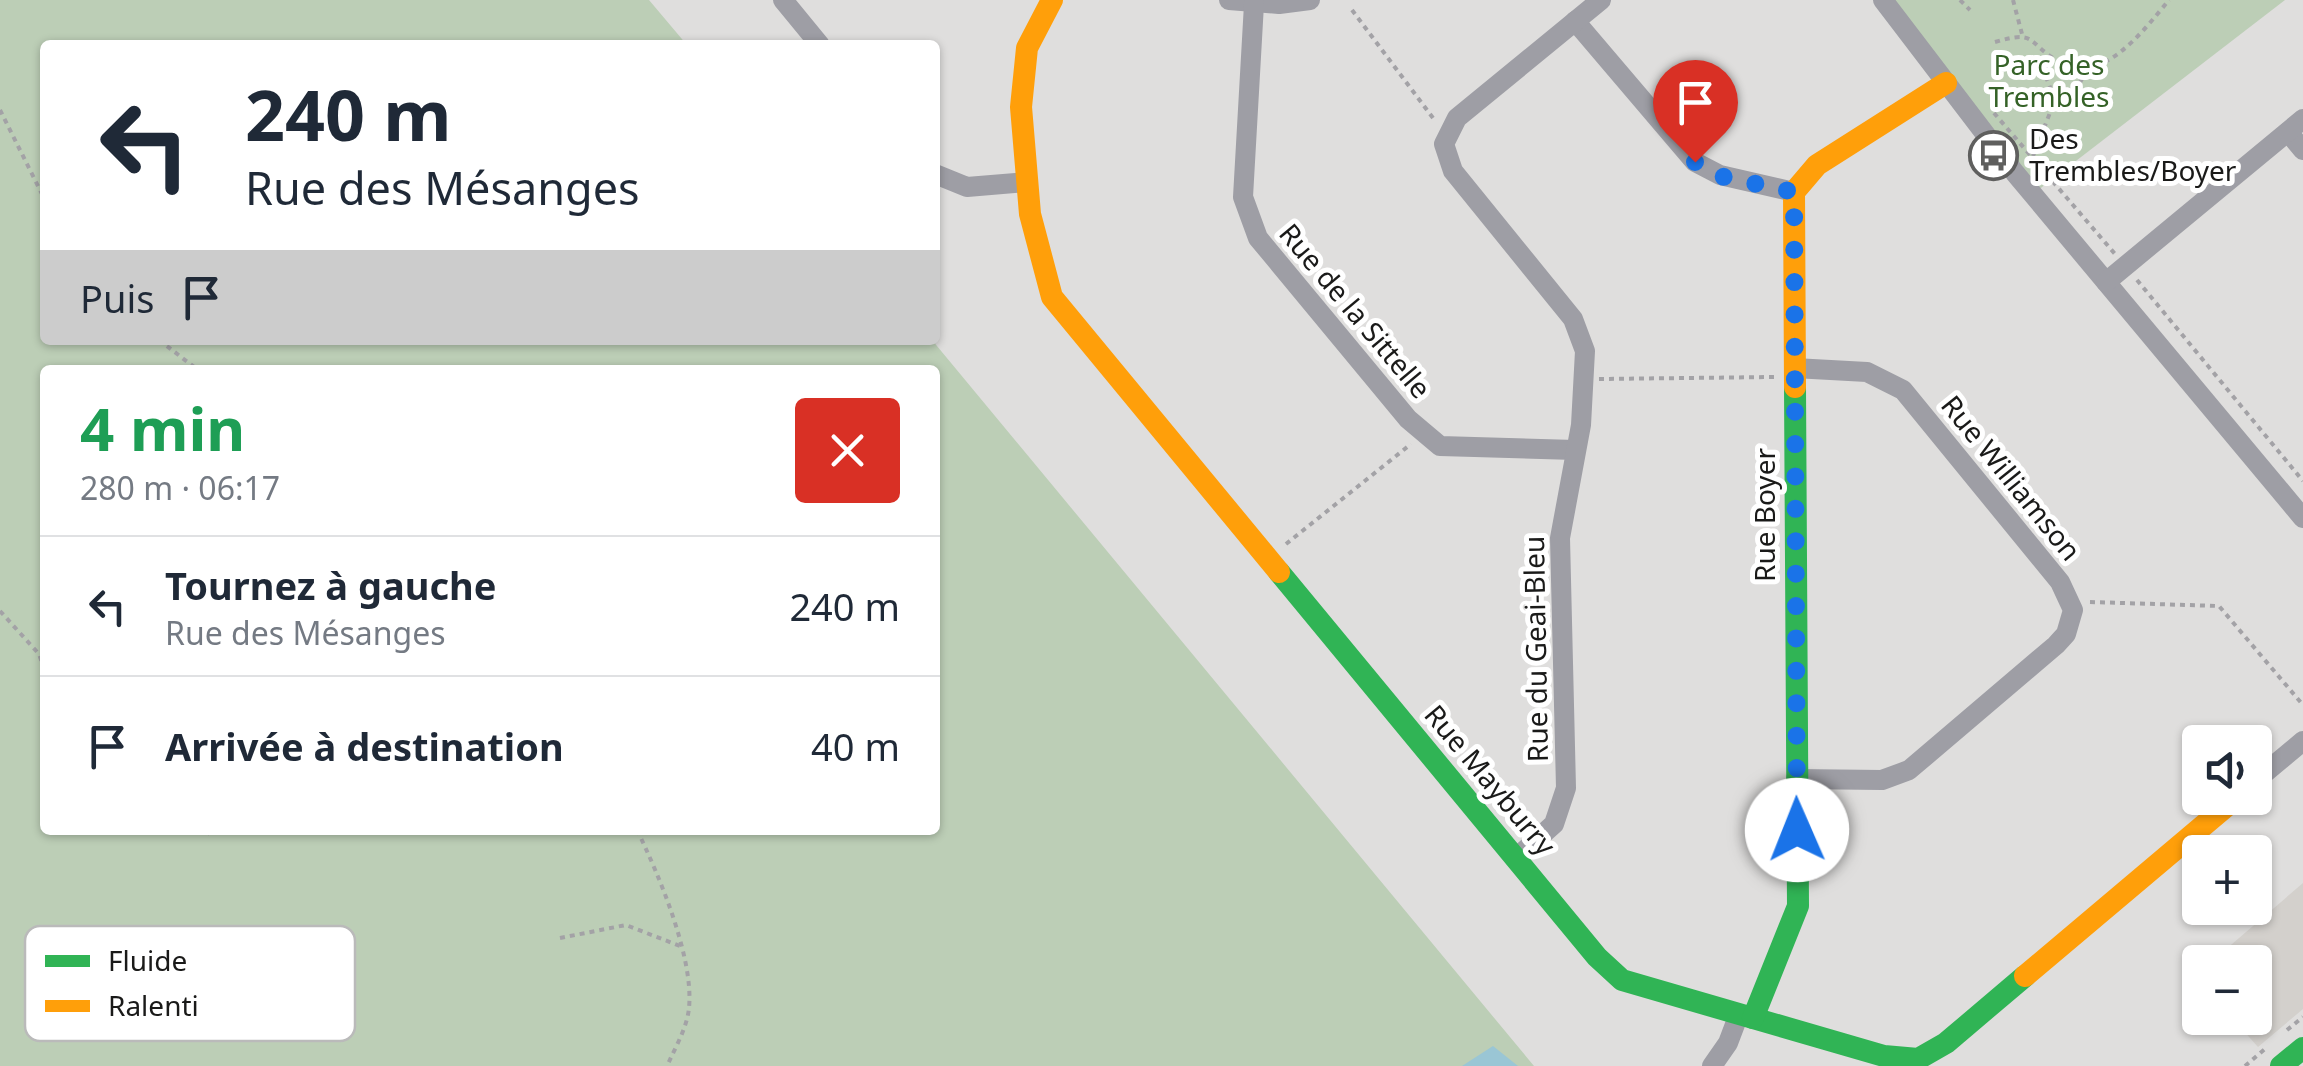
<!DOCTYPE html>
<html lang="fr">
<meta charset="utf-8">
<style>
:root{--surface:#fff;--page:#f6f6f7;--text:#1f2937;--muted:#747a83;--line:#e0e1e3}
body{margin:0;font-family:"Noto Sans",sans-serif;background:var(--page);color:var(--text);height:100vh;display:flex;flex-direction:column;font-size:38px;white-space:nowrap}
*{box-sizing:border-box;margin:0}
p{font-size:32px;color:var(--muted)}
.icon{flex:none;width:55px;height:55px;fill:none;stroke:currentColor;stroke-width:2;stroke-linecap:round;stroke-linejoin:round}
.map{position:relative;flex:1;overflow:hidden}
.drawer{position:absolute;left:40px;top:365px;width:900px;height:470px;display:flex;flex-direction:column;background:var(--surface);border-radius:10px;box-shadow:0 2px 8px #0004}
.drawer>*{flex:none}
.hud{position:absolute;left:40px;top:40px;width:900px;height:305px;border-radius:10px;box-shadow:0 2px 8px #0004;background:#fff;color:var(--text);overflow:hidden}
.buttons{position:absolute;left:2182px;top:725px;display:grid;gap:20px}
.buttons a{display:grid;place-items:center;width:90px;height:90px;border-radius:10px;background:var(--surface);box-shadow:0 2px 8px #0004;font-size:50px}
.pin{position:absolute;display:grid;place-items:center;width:85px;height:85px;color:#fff;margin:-102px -42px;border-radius:50% 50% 50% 0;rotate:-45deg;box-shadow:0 0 10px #0007}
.pin .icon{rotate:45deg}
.me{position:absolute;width:110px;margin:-55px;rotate:359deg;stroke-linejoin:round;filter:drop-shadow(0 0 8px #0008)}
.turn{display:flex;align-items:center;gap:35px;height:210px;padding:0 40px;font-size:45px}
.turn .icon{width:130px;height:130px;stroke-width:2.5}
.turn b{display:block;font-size:70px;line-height:85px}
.then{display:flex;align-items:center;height:95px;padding:0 40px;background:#0003;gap:20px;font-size:38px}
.round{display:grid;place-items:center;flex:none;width:105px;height:105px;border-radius:10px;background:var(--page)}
.summary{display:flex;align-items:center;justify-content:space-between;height:170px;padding:0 40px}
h1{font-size:60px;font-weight:700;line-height:75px;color:#1e9e55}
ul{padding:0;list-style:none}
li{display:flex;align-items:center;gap:30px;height:140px;padding:0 40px;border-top:2px solid var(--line)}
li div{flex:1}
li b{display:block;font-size:38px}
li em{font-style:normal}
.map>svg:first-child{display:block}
.built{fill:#d3d0cc}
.green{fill:#bcceb6;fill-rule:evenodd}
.water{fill:#9ac6d5}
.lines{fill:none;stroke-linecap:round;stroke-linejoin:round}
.path{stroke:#a3a2a6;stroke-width:4;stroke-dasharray:5 5;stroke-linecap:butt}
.street{stroke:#9e9ea5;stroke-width:20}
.fast{stroke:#30b455;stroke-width:22}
.slow{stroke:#ff9f0a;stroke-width:22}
.route{stroke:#1a73e8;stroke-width:18;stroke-dasharray:0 32.4}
.labels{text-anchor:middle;stroke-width:10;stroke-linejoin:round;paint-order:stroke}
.park-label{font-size:28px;fill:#356227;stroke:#fff}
.poi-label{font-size:28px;fill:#1a1a19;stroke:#fff;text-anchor:start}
.street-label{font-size:28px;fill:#1a1a19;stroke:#fff}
.key{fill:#fff;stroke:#bababa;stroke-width:2.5}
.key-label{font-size:28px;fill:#1a1a19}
</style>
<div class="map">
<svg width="2303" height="1066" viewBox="0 0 2303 1066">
<rect width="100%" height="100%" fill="#dfdedd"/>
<!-- built -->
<path class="built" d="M2303 883V1009L2258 1047 2232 1018H2255V962H2211Z"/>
<!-- green -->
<g class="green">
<path d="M0 0H649L687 45H45V340H932L1534 1066H0ZM45 370H935V830H45Z"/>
<path d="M1883 0H2285L2033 194Z"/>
</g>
<!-- water -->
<path class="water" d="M1493 1046 1518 1066H1462Z"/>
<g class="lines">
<!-- path -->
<g class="path">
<path d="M1960 0 1970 10"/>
<path d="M2013 0 2022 34"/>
<path d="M1352 10 1436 122"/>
<path d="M1995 42C2036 30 2026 41 2056 60 2101 89 2143 31 2169 0"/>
<path d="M2051 57 2046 77 2055 100"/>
<path d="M0 110 45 200"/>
<path d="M1994 113 2115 254"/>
<path d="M2033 156 2055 100 2078 86 2087 70"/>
<path d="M2137 280 2303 481"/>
<path d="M159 340 198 370"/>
<path d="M1599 379 1774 377"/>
<path d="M1286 544 1411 444"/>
<path d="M2090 602 2219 606 2303 705"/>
<path d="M0 611 39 654 45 671"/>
<path d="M44 772 45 771"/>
<path d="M637 830C659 875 694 958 689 1008 687 1028 675 1048 667 1066"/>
<path d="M207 834 211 830"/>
<path d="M560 938 626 925 680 946"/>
<path d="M2287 1030 2303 1017"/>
<path d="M2245 1066 2265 1049"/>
</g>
<!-- street -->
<g class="street">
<path d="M783 0 820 45"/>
<path d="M1229 0 1279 4 1310 0"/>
<path d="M1883 0 2015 173 2303 518"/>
<path d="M1254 4 1243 197 1258 238 1408 419 1440 446 1575 450"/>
<path d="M1575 21 1695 162 1720 175 1794 192"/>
<path d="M2288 132 2303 150"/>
<path d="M935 174 967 187 1027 182"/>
<path d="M2106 282 2303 119"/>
<path d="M1794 368 1867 372 1903 390 2060 582 2073 610 2066 634 2056 645 1909 770 1882 780 1796 779"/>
<path d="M2255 781 2303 741"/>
<path d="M1516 858 1554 824 1566 788 1560 538 1581 425 1585 351 1573 319 1453 171 1444 144 1457 118 1601 0"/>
<path d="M1712 1066 1728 1043 1739 1014"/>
</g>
<!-- fast -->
<g class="fast">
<path d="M1279 572 1597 957 1622 980 1884 1056 1918 1059 1946 1043 2025 976"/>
<path d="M1753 1018 1798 906 1795 387"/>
<path d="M2281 1066 2303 1048"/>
</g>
<!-- slow -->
<g class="slow">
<path d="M1052 0 1027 48 1021 107 1030 214 1052 297 1279 572"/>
<path d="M1795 387 1794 192 1817 165 1946 83"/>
<path d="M2025 976 2236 798"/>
</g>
</g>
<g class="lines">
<!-- route -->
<path class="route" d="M1695 162 1720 176 1794 192 1797 830"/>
</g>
<!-- icons -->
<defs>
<symbol id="bus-ring" viewBox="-11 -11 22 22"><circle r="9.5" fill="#fff" stroke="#5f5f5e" stroke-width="1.5"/><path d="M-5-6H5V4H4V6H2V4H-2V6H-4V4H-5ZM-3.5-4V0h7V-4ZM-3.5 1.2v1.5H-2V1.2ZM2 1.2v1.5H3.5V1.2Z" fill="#5f5f5e"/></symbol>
</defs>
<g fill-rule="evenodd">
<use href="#bus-ring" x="1966" y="128" width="55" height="55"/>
</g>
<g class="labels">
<!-- park labels -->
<g class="park-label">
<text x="2049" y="75">Parc des<tspan x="2049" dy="32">Trembles</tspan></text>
</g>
<!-- poi labels -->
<g class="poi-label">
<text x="2029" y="149">Des<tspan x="2029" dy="32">Trembles/Boyer</tspan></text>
</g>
<!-- street labels -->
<g class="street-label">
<text transform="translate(1355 311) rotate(50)" y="10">Rue de la Sittelle</text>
<text transform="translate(2011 478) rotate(51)" y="10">Rue Williamson</text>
<text transform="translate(1765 515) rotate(-90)" y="10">Rue Boyer</text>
<text transform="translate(1536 649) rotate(-91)" y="10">Rue du Geai-Bleu</text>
<text transform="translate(1490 780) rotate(50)" y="10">Rue Mayburry</text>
</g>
</g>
<!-- legend -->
<rect x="25" y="926" width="330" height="115" rx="15" class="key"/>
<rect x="45" y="955" width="45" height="12" fill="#30b455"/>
<rect x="45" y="1000" width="45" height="12" fill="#ff9f0a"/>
<g class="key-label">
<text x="108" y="971">Fluide</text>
<text x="108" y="1016">Ralenti</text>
</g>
</svg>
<div class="buttons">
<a><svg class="icon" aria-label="sound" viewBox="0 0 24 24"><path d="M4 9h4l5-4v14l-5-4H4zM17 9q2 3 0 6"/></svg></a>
<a>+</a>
<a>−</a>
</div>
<div class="pin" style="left:1695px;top:162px;background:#d93025"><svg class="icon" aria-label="arrive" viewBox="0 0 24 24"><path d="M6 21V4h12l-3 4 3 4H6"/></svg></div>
<svg class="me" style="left:1797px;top:830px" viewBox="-20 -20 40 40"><circle r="19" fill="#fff"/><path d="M0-13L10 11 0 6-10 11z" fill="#1a73e8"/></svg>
<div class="hud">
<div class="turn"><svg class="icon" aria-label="left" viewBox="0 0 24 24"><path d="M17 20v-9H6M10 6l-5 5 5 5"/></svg><div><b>240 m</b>Rue des Mésanges</div></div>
<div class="then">Puis<svg class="icon" aria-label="arrive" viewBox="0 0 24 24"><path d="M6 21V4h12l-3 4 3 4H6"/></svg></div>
</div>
<section class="drawer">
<div class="summary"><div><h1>4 min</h1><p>280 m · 06:17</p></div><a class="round" style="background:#d93025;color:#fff"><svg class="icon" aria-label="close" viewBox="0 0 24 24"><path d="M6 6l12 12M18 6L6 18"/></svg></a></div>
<ul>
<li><svg class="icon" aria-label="left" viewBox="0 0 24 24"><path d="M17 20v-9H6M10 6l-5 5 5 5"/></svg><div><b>Tournez à gauche</b><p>Rue des Mésanges</p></div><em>240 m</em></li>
<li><svg class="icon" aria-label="arrive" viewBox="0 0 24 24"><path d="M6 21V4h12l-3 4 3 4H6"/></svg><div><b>Arrivée à destination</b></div><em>40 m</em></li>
</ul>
</section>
</div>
